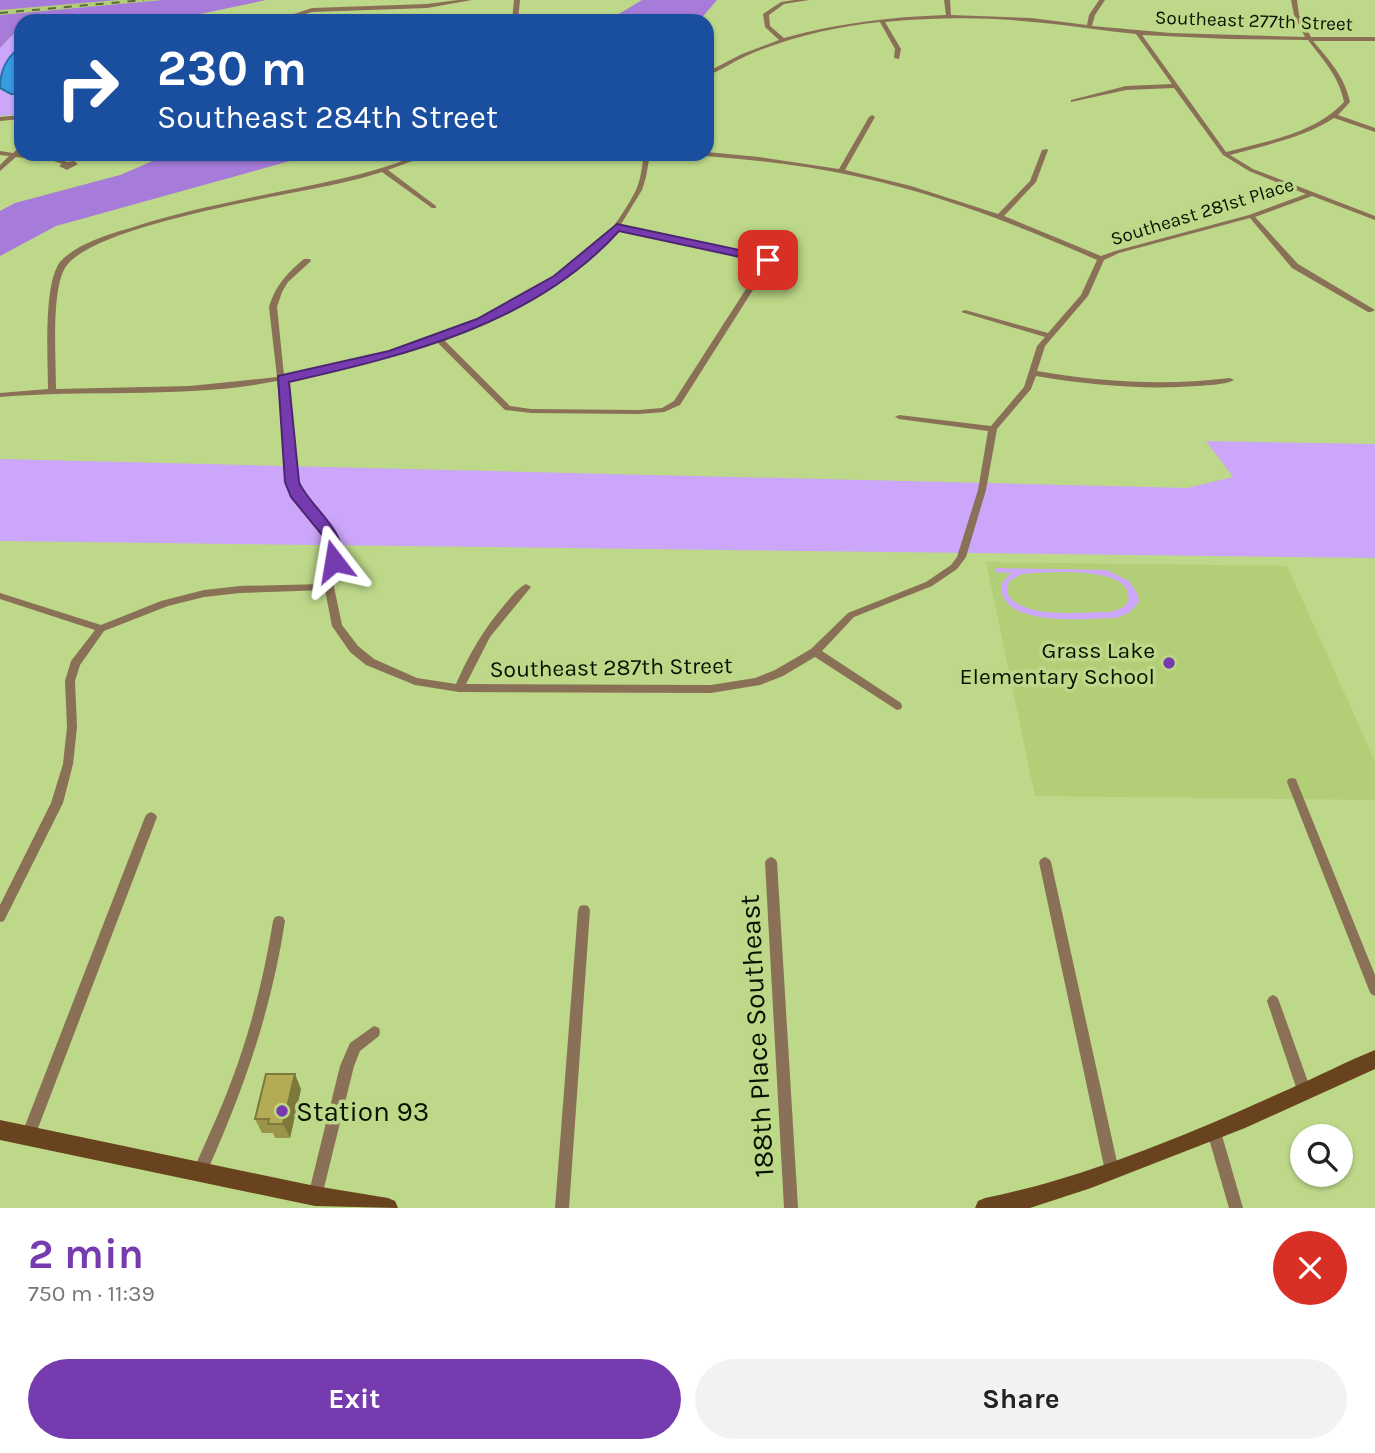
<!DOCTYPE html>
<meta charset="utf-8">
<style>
:root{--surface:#fff;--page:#f2f2f2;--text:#222;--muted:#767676;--accent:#773bb0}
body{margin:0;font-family:Karla,sans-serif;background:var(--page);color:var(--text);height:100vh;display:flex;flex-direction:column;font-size:26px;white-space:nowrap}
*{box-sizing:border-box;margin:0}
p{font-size:23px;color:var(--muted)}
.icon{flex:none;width:38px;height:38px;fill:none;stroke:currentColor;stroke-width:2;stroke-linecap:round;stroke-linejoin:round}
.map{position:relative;height:1208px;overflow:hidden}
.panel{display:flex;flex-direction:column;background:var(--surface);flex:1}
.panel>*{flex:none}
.banner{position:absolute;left:14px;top:14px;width:700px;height:147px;border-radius:21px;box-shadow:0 2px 5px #0004;background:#1a4fa0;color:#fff;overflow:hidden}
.fabs{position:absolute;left:1290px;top:1124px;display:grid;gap:14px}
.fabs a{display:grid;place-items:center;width:63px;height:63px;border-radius:50%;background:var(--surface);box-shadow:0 2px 5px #0004;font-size:35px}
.pin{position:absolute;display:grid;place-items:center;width:60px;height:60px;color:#fff;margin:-30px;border-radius:14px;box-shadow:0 4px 10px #0006}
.me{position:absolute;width:77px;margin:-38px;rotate:346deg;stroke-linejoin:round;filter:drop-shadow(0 0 5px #0008)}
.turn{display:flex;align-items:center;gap:24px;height:147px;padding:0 28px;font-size:32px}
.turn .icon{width:91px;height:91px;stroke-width:2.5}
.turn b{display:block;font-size:49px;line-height:60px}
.round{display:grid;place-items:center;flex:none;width:74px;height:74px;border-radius:37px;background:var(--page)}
.headline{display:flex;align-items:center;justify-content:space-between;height:119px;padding:0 28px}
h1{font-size:42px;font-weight:700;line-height:52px;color:var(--accent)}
.action{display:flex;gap:14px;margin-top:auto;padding:14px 28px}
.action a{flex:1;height:80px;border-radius:42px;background:var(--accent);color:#fff;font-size:28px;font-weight:700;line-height:80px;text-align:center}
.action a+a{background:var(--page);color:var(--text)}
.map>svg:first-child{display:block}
.built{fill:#b2cf77}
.green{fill:#cba6fa;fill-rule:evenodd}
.forest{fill:#a77bd9}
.water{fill:#369ce4;stroke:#2872a0;stroke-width:2}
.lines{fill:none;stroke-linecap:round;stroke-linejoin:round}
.street{fill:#8a7057;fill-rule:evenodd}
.secondary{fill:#69431d;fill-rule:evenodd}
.rail{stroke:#58693c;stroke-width:2;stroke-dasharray:8 8;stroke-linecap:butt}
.wall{fill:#9a9449}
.shaded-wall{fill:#7d783c}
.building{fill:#b3ac55;stroke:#7d783c;stroke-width:2}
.route{fill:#773bb0;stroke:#4d2672;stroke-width:2}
.poi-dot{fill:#773bb0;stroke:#bcd888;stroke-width:2.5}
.labels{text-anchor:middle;stroke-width:7;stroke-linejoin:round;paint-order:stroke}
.far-street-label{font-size:19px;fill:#091100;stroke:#bcd888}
.poi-label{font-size:23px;fill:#091100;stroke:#bcd888;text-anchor:end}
.street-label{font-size:23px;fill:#091100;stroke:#bcd888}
.near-street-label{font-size:28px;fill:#091100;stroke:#bcd888}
.near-poi-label{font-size:28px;fill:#091100;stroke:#bcd888;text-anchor:start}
</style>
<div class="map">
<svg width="1375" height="1208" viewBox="0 0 1375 1208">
<rect width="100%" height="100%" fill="#bcd888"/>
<!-- built -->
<g class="built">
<path d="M118 0H163L0 15V10Z"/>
<path d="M986 562 1287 566 1375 761V800L1035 796Z"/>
</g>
<!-- green -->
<g class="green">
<path d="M21 26V114L0 116V48Z"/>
<path d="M1206 441 1375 444V558L0 541V459L1187 488 1233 477Z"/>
<path d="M995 568 1107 570 1129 581 1138 595 1139 602 1129 613 1116 618C1086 618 999 629 1001 584L1011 573 996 572ZM1022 574C1044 572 1137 564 1128 602L1124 607 1111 612C1083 611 1022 621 1007 593L1009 581Z"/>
</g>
<!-- forest -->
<g class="forest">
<path d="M0 0H118L0 10Z"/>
<path d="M163 0H266L186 17 121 21H21V26L0 48V15Z"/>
<path d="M642 0H717L699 21H607Z"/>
<path d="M169 154H315L56 226 0 256V211L15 203 120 175Z"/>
</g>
<!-- water -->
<path class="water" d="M21 47V94H11L0 88C0 71 6 57 21 47Z"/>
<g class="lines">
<!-- street -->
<g class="street">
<path d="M458 0H472L427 8 312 12 282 21H273L312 8 427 4Z"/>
<path d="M514 0H520L518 21H512Z"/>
<path d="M794 0H809L784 4 769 15 770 26 784 38C839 23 889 17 946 15L944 0H950L951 15 1031 18 1087 25 1089 15 1099 0H1105L1095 15 1092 26 1171 33 1305 37 1294 15 1291 0H1297L1299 15 1311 37H1375V41H1313C1329 60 1345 77 1350 102L1338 115 1375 128V132L1334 118C1303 138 1265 145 1230 155L1253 169 1375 216V220L1312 196 1255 217 1298 264 1375 310 1371 312H1368L1292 268 1250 218 1119 253 1104 260 1088 296 1045 346 1037 371C1101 382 1165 386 1230 378L1234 380C1224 385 1209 385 1197 386 1143 390 1089 385 1036 376L1031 389 997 429 986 490 966 557 957 569 932 586 854 617 822 651 901 703 902 706 901 709 897 710 815 657 783 676 760 685 711 693 459 692 415 685 366 665 350 652 332 626 325 590 240 593 204 597 168 606 104 631 80 665 75 681 77 727 73 764 63 803 4 921 0 922V905L51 803 63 764 67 727 65 681 71 661 95 630 0 599V593L101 625 161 601 204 590 240 586 325 584 329 561 328 543 321 528 293 496 288 482 277 381C186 399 92 389 0 397V393L48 389C48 361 43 284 60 262 75 245 106 235 127 229 196 206 269 195 340 179 368 173 395 164 422 154H431L388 170 436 206V208H432L382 172C369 176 355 180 341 183 289 195 90 225 65 268 51 291 56 360 56 389L190 386 268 378 277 377 269 307C275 286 287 273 304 259H310L311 261 288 282 282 292 277 307 284 375C386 356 508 323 587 252 594 246 604 239 610 231 619 219 629 204 636 190 641 179 642 166 644 154H650L646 177 642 190 620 226 768 258 772 260 680 405 664 412 639 414 531 413 505 410 435 340C386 357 336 370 285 380L296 482 300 493 328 525 338 543 339 561 334 587 342 625 358 646 374 659 417 678 456 684C469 654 485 627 506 603 512 596 518 588 526 584L531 587 490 637 466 684 711 685 755 678 775 670 811 649 848 613 926 582 951 565 957 557 978 490 988 431 899 419 895 417 899 415 991 426 1024 387 1037 346 1045 337 961 312 965 310 1048 333 1081 295 1097 260C1020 226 942 195 859 177 808 166 757 160 705 156L702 154H707V152L759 157 839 169 869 117 872 115 875 117 845 170 911 186 998 214 1030 181 1042 150 1047 149 1048 150 1036 182 1004 216 1101 256 1115 251 1249 215 1306 194 1249 171 1223 155 1174 88 1126 90 1071 102V100L1126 86 1172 84 1136 34C1105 31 1074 26 1044 23 991 17 938 17 885 22L901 49 899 59 894 58 895 49 880 22C834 27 789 37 746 56 733 62 721 70 707 76V72L742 54 779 40 765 27 763 14 781 2ZM1142 35 1229 39 1308 40C1323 60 1339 76 1344 102 1314 134 1267 141 1226 152ZM618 229 764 261 674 401 662 408 639 410 531 409 510 406 442 338 457 333 518 306 572 273 614 235Z"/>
<path d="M21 115V119L0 121V117Z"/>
<path d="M21 146V152L19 153 21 154 55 157 67 162 74 161 78 164 67 170 59 166 62 164 54 161 16 157 0 171V165L9 156 0 155V151L13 153Z"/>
<path d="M1292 778 1296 779 1297 782 1375 975V996L1371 994 1369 990 1287 782 1288 779Z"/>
<path d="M151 812 155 814 157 817 35 1136 33 1141 28 1143 23 1141 21 1136 145 817 147 814Z"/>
<path d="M771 857 775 859 777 862 798 1208H784L765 862 767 859Z"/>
<path d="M1045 857 1049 859 1051 862 1119 1171 1117 1176 1112 1178 1107 1176 1105 1171 1039 862 1041 859Z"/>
<path d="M584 905 588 906 590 910 569 1208H555L578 910 580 906Z"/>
<path d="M279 916 283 917 285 921C271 1012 243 1092 205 1176L200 1178 195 1176 193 1171C206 1141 220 1112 231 1082 251 1030 264 976 273 921L275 917Z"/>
<path d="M1273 995 1277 997 1279 1001 1312 1093 1310 1097 1305 1099 1300 1097 1298 1093 1267 1001 1269 997Z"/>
<path d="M374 1026 379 1028 380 1032 379 1036 360 1051 354 1066 322 1196 320 1201 315 1203 310 1201 308 1196 340 1066 350 1043Z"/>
<path d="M1214 1125 1219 1127 1221 1132 1243 1208H1229L1207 1132 1209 1127Z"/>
</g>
<!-- secondary -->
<g class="secondary">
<path d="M1375 1050V1069L1245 1128 1091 1188 1030 1208H975L978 1201 985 1198C1089 1177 1191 1133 1287 1090 1317 1077 1345 1062 1375 1050Z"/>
<path d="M0 1120 315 1186 388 1198 395 1201 398 1208 315 1206 0 1140Z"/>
</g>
<!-- rail -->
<path class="rail" d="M0 13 144 0"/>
</g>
<!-- wall -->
<path class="wall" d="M301 1089 290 1138H275L273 1133H262L255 1119Z"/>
<!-- shaded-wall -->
<path class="shaded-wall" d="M295 1074 301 1089 290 1138 283 1124Z"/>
<!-- building -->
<path class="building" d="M266 1074H295L283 1124H268L269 1119H255Z"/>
<!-- route -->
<path class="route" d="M617 224 768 256 774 260 768 263 619 231C535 324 407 355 289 382L299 482C309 507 353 534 339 565H328L323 536 291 497 285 482 278 376 389 351 477 319 554 276Z"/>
<!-- markers -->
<g class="poi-dot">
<circle cx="1169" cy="663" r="7"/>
<circle cx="282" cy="1111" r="7"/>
</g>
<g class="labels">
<!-- far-street labels -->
<g class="far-street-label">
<text transform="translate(1254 20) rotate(2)" y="7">Southeast 277th Street</text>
<text transform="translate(1202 211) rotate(-17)" y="7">Southeast 281st Place</text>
</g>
<!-- poi labels -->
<g class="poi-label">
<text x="1155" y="658">Grass Lake<tspan x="1155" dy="26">Elementary School</tspan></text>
</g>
<!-- street labels -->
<g class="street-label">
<text transform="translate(611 667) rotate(-1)" y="8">Southeast 287th Street</text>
</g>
<!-- near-street labels -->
<g class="near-street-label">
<text transform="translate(756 1036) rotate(-93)" y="10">188th Place Southeast</text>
</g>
<!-- near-poi labels -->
<g class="near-poi-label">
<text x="296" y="1121">Station 93</text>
</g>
</g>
</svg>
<div class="fabs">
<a><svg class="icon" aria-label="search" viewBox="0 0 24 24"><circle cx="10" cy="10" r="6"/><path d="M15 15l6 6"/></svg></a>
</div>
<div class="pin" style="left:768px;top:260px;background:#d93025"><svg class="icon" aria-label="arrive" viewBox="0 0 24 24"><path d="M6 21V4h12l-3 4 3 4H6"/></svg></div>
<svg class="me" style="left:334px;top:561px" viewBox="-20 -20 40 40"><path d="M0-17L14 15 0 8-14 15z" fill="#773bb0" stroke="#fff" stroke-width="4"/></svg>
<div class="banner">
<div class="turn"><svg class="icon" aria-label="right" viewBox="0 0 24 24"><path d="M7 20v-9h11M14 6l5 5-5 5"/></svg><div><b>230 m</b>Southeast 284th Street</div></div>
</div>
</div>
<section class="panel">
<div class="headline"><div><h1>2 min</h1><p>750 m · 11:39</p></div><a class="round" style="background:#d93025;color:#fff"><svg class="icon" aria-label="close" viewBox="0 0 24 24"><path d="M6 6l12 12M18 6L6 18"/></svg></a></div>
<div class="action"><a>Exit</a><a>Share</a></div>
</section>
